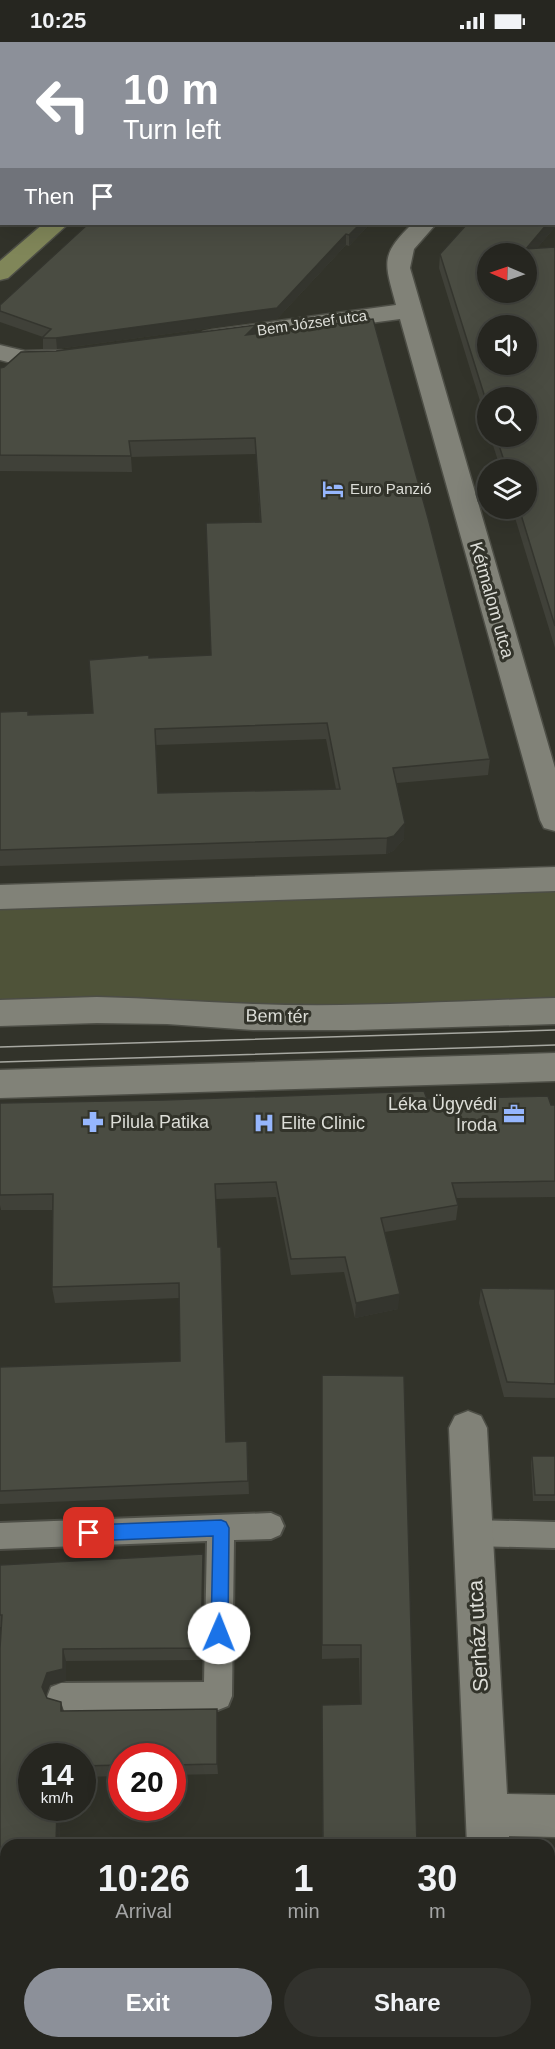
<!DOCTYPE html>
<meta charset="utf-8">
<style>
:root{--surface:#262620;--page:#32322d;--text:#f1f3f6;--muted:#a4a5a5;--line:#42433e;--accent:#8c9099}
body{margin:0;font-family:Helvetica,sans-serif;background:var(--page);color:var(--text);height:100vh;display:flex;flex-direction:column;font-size:22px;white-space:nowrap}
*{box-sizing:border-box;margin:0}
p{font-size:20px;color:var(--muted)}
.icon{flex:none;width:33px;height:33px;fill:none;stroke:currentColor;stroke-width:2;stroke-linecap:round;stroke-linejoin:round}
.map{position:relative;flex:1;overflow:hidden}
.drawer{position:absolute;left:0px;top:1797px;width:555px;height:210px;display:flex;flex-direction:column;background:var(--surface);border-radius:18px 18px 0 0;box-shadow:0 6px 24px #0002,0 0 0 2px var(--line)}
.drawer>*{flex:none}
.top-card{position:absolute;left:0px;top:0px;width:555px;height:183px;box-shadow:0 6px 24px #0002,0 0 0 2px var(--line);background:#8c9099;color:#fff;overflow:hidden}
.needle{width:39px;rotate:272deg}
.controls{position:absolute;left:477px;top:201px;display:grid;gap:12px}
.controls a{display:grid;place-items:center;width:60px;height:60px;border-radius:50%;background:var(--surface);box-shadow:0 6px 24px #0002,0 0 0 2px var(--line);font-size:30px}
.speed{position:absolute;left:18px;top:1701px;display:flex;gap:12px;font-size:30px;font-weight:700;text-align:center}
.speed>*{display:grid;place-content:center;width:78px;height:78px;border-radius:50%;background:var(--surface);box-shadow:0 6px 24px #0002,0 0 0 2px var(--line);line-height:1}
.speed small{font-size:15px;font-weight:400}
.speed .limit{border:9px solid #d22;background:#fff;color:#111}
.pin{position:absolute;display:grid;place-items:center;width:51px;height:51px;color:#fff;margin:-26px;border-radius:12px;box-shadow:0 3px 9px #0006}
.me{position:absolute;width:66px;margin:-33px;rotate:1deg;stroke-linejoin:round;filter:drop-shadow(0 0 4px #0008)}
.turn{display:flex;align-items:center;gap:21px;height:126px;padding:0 24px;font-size:27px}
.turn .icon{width:78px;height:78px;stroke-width:2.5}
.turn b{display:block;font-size:42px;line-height:51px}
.then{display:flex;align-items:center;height:57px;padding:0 24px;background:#0003;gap:12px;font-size:22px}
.eta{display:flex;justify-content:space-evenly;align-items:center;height:102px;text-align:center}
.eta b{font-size:36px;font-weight:700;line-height:42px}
.action{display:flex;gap:12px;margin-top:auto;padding:12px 24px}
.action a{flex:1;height:69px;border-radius:36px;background:var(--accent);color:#fff;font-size:24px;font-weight:700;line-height:69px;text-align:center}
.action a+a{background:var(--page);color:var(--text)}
.status{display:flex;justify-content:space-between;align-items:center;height:42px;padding:0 30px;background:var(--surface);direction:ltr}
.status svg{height:16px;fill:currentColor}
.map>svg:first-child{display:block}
.green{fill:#4f5339}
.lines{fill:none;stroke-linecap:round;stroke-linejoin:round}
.service-casing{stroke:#4d4e46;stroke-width:4}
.minor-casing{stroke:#4d4e46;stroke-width:3}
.tertiary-casing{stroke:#4d4e46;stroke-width:3}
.primary-casing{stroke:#4d4e46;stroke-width:3}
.service{fill:#818278;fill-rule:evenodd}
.minor{fill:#818278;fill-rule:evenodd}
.tertiary{fill:#818278;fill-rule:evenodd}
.primary{fill:#808659;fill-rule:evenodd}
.tram{stroke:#a7a8a1;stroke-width:1.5}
.wall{fill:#404139;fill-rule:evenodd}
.shaded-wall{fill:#34352e}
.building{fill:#4a4c42;stroke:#34352e;stroke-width:1.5;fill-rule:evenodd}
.route{fill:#1a73e8;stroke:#114b97;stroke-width:1.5}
.labels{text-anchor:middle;stroke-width:6;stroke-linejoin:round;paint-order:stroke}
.far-street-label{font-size:15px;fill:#ddded8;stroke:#32332a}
.far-poi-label{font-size:15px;fill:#ddded8;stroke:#32332a;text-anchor:start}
.street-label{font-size:18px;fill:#ddded8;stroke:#32332a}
.poi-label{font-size:18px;fill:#ddded8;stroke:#32332a;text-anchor:start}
.near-street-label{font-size:21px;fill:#ddded8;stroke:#32332a}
</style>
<div class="status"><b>10:25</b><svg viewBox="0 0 49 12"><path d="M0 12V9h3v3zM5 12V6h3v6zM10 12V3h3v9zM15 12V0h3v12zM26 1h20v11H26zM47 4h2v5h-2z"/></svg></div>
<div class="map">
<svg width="555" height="2007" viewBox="0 0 555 2007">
<rect width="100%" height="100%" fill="#32332a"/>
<!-- green -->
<path class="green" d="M555 837V969L0 971V855Z"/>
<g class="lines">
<defs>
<g id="service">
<path d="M271 1471 280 1475 284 1484 280 1493 271 1497 234 1498 232 1654 228 1664 218 1668 61 1669 51 1665 47 1655 51 1645 61 1641 204 1640 207 1499 0 1507V1481Z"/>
<path d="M473 1478 555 1480V1506L473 1504 464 1500 460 1491 464 1482Z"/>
</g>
<g id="minor">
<path d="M412 182H436L414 207 410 226 555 726V789L544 786 540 778 400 277 212 302 203 300 200 295 203 290 212 288 396 263C385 221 379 214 412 182Z"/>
<path d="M0 303 25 309 60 308 69 310 72 315 69 320C45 326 23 325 0 318Z"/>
<path d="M555 825V849L0 867V843Z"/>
<path d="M468 1369 481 1374 487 1386 507 1752 555 1753V1795L509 1794V1803H467L449 1386 455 1374Z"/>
<path d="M374 2001H421L418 2007H371Z"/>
</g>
<g id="tertiary">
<path d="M97 955C149 956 201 960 253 962 353 966 455 959 555 956V982L354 988H253L167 982 97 981 0 984V958Z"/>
<path d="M555 1011V1039L0 1056V1028Z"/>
</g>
<g id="primary">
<path d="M250 0H271L249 2Z"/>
<path d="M43 182H68L8 236 0 238V219Z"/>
</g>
</defs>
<!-- service casing -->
<use href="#service" class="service-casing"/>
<!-- minor casing -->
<use href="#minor" class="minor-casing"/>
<!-- tertiary casing -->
<use href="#tertiary" class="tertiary-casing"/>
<!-- primary casing -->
<use href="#primary" class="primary-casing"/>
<!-- service -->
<use href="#service" class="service"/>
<!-- minor -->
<use href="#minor" class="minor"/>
<!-- tertiary -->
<use href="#tertiary" class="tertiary"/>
<!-- primary -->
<use href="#primary" class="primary"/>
<!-- tram -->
<g class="tram">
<path d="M0 1005 555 988"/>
<path d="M0 1020 555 1003"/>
</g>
</g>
<!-- wall -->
<g class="wall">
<path d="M555 81V185L537 206 555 205V606L512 466H526V428H501L490 394H526L488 356V385L439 226 440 212Z"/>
<path d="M88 182H370L349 204 346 203 277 277 57 307H43V295L0 280V263Z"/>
<path d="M256 283V292L490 717 488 733 397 741 404 797 393 809 386 812 0 824V670L28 669 29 673 93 671 149 616 211 613 260 480 256 412 131 415 132 430 0 429V326L56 309ZM326 697 336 747 158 751 156 703Z"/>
<path d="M427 1057 555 1063V1155L456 1156 458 1163 456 1178 385 1190 398 1267 355 1276 344 1230 291 1233 276 1155 216 1157 226 1400 247 1399 249 1452 0 1462V1325L180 1319 179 1256 55 1261 52 1245 53 1168H1L0 1163V1061Z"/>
<path d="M481 1246 555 1247V1356L504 1355 479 1261Z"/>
<path d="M322 1333 417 1803H322V1663L360 1662 359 1616 322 1617Z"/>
<path d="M532 1414H555V1459H533L531 1420Z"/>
<path d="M203 1512 204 1524 202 1618 66 1619V1639L50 1643 46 1654 47 1656 61 1660 64 1669 218 1678V1732L172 1733V1714H122V1734L82 1735V1714H32V1766H61L59 1803H6V1837H5L0 1881V1606L1 1585H0V1523Z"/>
</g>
<!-- shaded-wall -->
<g class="shaded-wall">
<path d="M190 0H205L203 2H188Z"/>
<path d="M2 164V177L0 178V165Z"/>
<path d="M555 172V185L526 219V207L547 182H554V174Z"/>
<path d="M360 182H370L349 204V193Z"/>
<path d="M346 192V203L277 277 57 307 56 296Z"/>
<path d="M256 283V299L246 293Z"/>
<path d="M405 781 404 797 393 809 386 812 387 796Z"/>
<path d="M400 1252 398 1267 355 1276 356 1261Z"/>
<path d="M203 1512 204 1524 202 1618 201 1606Z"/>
<path d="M63 1607 66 1619V1639L50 1643 45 1656 42 1645 47 1631Z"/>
<path d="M217 1667 218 1678V1732L217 1722Z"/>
<path d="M57 1766H61L59 1803H56Z"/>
<path d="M1 1828 5 1837 0 1881V1834Z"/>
</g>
<!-- building -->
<g class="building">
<path d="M0 0H190L188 2H2V164L0 165Z"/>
<path d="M286 0H539L537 2H284Z"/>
<path d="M555 81V172L554 174V83Z"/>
<path d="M88 182H360L349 193 346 192 277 266 56 296H42L51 287 0 269V263Z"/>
<path d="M467 182H547L526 207 555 205V584L519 466H526V428H507L496 394H526V356H488V365L440 212ZM488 212H526V250H488ZM488 284H526V322H488Z"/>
<path d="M373 277 428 476 490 717 393 726 405 781 394 794 387 796 0 808V670L28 669V673L93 671 89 618 149 613V616L211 613 206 481 261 480 255 396 129 399 131 414 0 413V326L4 325 21 310 56 309 256 283 246 293ZM327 681 340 747 158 751 155 687Z"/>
<path d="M424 1049 427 1057 548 1054 551 1063H555V1139L452 1141 458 1163 381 1176 400 1252 356 1261 345 1215 291 1217 276 1140 215 1142 218 1205H221L226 1400 247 1399 248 1439 0 1449V1325L180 1319 179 1241 52 1245 53 1152 0 1153V1061L164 1058Z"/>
<path d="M481 1246 555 1247V1342L507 1340Z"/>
<path d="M322 1333 404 1334 417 1803H323L322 1663 361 1662V1603H322Z"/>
<path d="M532 1414H555V1453H535Z"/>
<path d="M203 1512 201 1606 63 1607V1627L47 1631 42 1645 47 1656 61 1660V1669L217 1667V1722L172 1723V1714H122V1723L82 1724V1714H32V1766H57L56 1803H6V1827L1 1828 0 1834V1606L2 1573H0V1523Z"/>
<rect x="129" y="2001" width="96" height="6"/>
</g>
<!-- route -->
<path class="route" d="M221 1478 226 1480 229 1486 228 1591 225 1597 219 1599 213 1597 211 1591 213 1494 89 1499 84 1496 81 1491 84 1485 89 1483Z"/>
<!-- icons -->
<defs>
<symbol id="hotel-bare" viewBox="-9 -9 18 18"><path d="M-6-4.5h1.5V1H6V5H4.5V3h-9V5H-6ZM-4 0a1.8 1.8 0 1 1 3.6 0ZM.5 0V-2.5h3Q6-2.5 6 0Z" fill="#96b6fd" stroke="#32332a" stroke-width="2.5" paint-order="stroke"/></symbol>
<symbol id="office-bare" viewBox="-9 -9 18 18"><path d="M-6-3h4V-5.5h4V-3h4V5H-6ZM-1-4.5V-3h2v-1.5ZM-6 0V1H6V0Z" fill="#96b6fd" stroke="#32332a" stroke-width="2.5" paint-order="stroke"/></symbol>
<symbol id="pharmacy-bare" viewBox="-9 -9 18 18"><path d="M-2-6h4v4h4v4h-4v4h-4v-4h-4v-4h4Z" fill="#96b6fd" stroke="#32332a" stroke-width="2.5" paint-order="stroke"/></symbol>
<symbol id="hospital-bare" viewBox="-9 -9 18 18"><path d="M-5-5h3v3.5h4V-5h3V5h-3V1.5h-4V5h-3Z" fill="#96b6fd" stroke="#32332a" stroke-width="2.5" paint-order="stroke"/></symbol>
</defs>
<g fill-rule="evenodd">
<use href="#hotel-bare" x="318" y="432" width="30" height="30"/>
<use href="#office-bare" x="499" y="1057" width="30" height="30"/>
<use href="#pharmacy-bare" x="78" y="1065" width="30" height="30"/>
<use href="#hospital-bare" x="249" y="1066" width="30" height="30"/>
</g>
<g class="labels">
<!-- far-street labels -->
<g class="far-street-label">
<text transform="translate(312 281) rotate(-8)" y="5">Bem József utca</text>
</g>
<!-- far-poi labels -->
<g class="far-poi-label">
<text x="350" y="452">Euro Panzió</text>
</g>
<!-- street labels -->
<g class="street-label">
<text transform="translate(492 558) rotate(74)" y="6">Kétmalom utca</text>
<text transform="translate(277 974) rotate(1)" y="6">Bem tér</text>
</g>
<!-- poi labels -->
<g class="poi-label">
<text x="497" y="1068" text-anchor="end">Léka Ügyvédi<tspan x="497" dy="21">Iroda</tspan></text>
<text x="110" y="1086">Pilula Patika</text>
<text x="281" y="1087">Elite Clinic</text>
</g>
<!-- near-street labels -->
<g class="near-street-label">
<text transform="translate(478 1594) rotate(-93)" y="7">Serház utca</text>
</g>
</g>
</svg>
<div class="controls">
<a><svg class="needle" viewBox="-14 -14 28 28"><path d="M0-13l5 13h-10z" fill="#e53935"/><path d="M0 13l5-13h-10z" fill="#a4a5a5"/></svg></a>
<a><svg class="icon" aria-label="sound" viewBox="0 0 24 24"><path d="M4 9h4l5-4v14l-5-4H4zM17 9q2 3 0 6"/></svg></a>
<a><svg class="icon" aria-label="search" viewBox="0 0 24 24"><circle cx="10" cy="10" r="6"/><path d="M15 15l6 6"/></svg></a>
<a><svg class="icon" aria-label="layers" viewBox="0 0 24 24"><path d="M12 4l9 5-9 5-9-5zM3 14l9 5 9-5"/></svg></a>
</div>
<div class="speed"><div>14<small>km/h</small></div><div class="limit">20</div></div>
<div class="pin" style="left:89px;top:1491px;background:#d93025"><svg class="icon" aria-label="arrive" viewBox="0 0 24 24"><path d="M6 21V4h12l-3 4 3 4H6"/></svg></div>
<svg class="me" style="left:219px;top:1591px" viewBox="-20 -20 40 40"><circle r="19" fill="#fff"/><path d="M0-13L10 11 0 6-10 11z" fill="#1a73e8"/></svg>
<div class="top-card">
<div class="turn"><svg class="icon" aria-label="left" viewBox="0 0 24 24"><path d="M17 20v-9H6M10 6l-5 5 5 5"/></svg><div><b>10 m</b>Turn left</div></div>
<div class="then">Then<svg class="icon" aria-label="arrive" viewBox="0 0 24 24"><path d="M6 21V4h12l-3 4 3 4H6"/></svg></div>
</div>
<section class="drawer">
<div class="eta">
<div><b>10:26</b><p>Arrival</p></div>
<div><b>1</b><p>min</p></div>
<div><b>30</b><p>m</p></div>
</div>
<div class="action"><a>Exit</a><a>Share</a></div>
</section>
</div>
